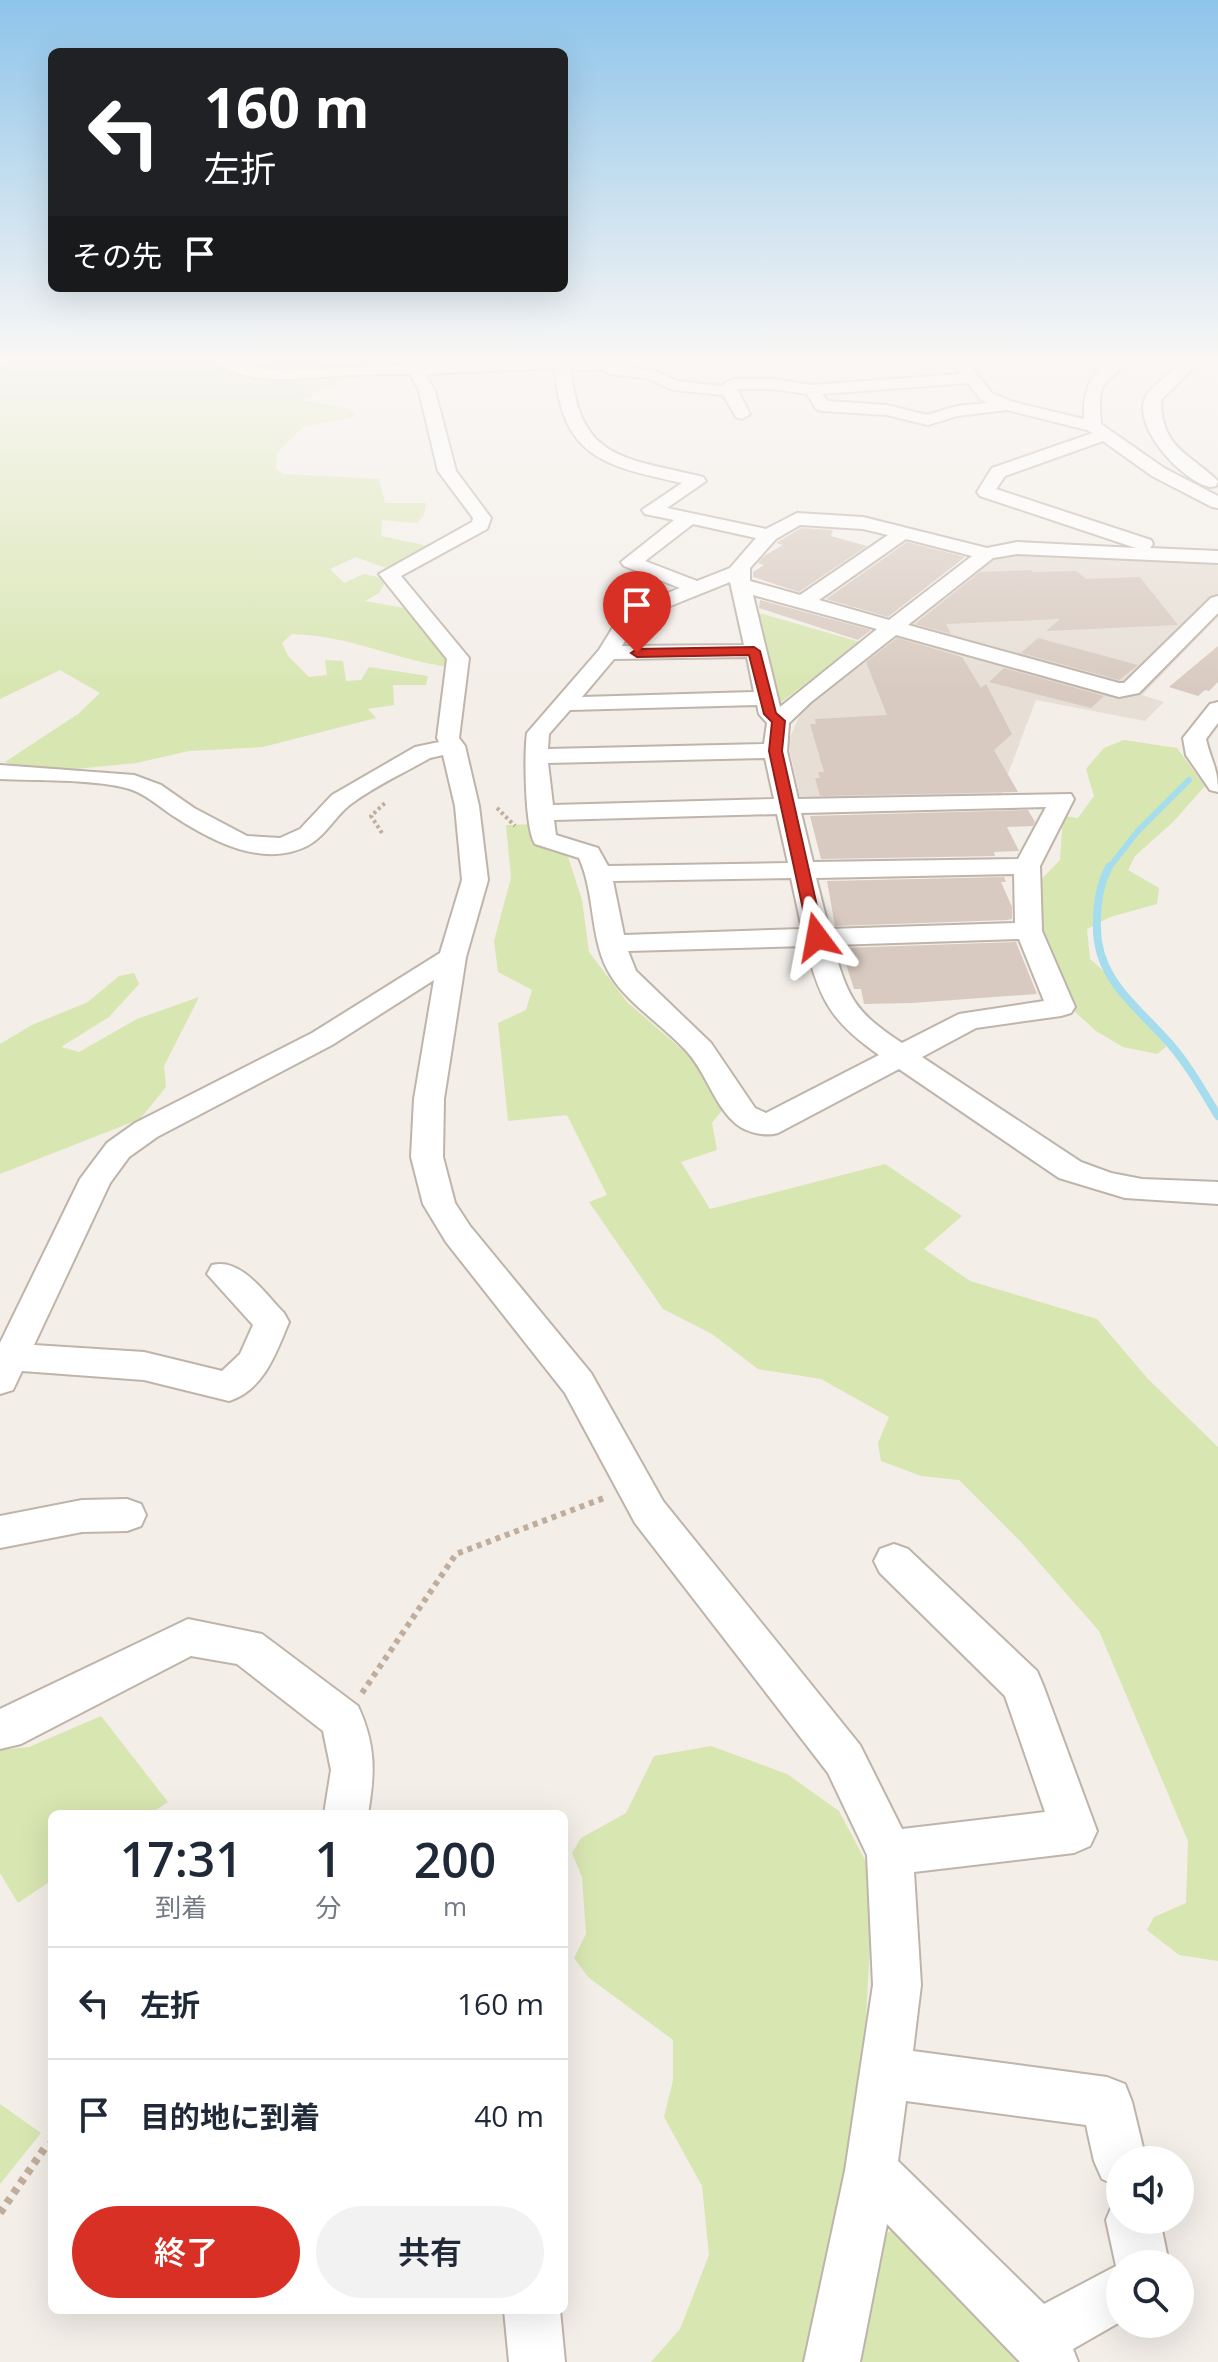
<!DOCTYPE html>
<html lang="ja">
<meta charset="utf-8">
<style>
:root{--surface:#fff;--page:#f2f2f3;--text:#1f2937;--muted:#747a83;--line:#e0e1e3;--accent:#d93025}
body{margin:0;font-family:"Open Sans","Noto Sans JP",sans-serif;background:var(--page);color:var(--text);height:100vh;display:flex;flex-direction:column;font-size:30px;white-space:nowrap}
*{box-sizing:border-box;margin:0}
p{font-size:26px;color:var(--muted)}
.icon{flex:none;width:44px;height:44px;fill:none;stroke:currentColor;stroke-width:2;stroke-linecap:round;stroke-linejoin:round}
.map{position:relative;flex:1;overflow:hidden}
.panel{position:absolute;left:48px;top:1810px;width:520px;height:504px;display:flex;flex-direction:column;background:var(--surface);border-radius:12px;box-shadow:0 8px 32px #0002}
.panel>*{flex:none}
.top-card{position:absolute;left:48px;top:48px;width:520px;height:244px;border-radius:12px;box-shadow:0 8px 32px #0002;background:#202124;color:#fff;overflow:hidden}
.buttons{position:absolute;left:1106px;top:2146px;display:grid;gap:16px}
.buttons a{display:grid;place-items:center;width:88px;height:88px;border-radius:50%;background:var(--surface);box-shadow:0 8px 32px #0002;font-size:40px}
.pin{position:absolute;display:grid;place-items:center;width:68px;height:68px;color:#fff;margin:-82px -34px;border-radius:50% 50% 50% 0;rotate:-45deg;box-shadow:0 0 8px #0007}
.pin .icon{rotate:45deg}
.me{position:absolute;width:88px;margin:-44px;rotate:347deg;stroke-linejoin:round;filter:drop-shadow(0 0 6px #0008)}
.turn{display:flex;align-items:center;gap:28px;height:168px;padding:0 24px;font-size:36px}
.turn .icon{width:104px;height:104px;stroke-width:2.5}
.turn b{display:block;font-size:56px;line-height:68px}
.then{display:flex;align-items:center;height:76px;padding:0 24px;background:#0003;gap:16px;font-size:30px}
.eta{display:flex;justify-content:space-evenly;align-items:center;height:136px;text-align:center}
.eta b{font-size:48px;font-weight:600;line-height:56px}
.action{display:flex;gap:16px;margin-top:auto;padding:16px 24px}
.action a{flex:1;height:92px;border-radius:48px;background:var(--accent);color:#fff;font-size:32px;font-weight:600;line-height:92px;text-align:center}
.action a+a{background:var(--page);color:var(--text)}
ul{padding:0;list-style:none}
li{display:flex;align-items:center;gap:24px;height:112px;padding:0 24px;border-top:2px solid var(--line)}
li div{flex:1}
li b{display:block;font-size:30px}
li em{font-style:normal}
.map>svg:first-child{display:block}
.residential{fill:#e7dfd6}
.green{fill:#d8e6b2}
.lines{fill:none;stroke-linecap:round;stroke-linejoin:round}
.stream-far1{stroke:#a6ddee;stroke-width:6}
.stream{stroke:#a6ddee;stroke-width:8}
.building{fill:#d8cac0}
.minor-casing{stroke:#bfb4aa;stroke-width:4}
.path-far2{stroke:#c0ad9c;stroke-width:4;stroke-dasharray:3 3;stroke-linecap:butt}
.path-far1{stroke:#c0ad9c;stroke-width:6;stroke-dasharray:5 5;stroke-linecap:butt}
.path{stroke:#c0ad9c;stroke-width:8;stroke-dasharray:6 6;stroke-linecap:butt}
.minor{fill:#fff;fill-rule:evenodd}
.route{fill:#d93025;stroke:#8d1f18;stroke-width:2}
</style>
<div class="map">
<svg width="1218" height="2362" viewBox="0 0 1218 2362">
<rect width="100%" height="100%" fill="#f3eee8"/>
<!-- residential -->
<path class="residential" d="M1020 553 1218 561V617L1142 695 1164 702 1145 721 1036 700 1008 774H994L1004 796 800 798 788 742 802 710 995 559Z"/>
<!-- green -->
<g class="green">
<path d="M0 359H371L372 363 338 385 300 400 340 406 354 411V417L303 427 277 453 276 468 283 474 379 479 385 503H426L424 515 417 523 382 520 381 536 429 546 389 569 356 557 330 569 344 583 364 574 387 579 379 593 365 601 410 609 455 668C397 661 354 636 292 634L282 643 288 656 309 677 327 675 325 660 343 661 346 681 361 680 369 667 428 676 426 685H393L394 705 368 709 376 718 263 747 189 751 136 763 35 773 5 762 78 714 100 693 60 670 0 699Z"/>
<path d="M752 611 860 642 780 703 772 702Z"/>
<path d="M1124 740 1177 748 1205 786 1173 822 1135 856 1128 870 1159 888 1157 904 1110 917 1087 929 1090 959C1121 986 1148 1009 1166 1047L1157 1054 1123 1047 1096 1031 1073 1010 1035 931V886L1060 860 1063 816 1078 818 1094 796 1086 769 1104 748Z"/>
<path d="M538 824 568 857 582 900 589 952 627 1002 708 1072 728 1103 712 1123 717 1150 681 1162 710 1209 885 1164 962 1216 924 1249 970 1281 1097 1319 1148 1379 1218 1447V1961L1179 1955 1147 1930 1154 1917 1186 1903 1188 1841 1099 1631 1021 1542 959 1480 921 1476 881 1461 878 1443 889 1417 821 1379 758 1369 712 1334 663 1309 589 1202 607 1195 567 1115 508 1121 498 1023 526 1010 532 990 498 972 494 941 511 878 506 825Z"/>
<path d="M134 973 139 984 109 1017 61 1047 79 1052 137 1019 199 997 164 1066 166 1087 140 1119 0 1174V1044L32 1025 88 1002 119 976Z"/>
<path d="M101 1716 168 1802 150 1814H52V1880L18 1903 0 1873V1750L29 1747Z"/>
<path d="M711 1746 787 1774 839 1811 874 1877 861 2103 808 2362H651L680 2329 709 2255 702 2186 664 2117 673 2080V2040L588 1977 574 1958 586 1934 582 1877 572 1853 581 1838 626 1813 654 1756Z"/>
<path d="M0 2104 41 2133 0 2184Z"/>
<path d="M899 2225 1028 2362H858L879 2239Z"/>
</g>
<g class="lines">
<!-- stream-far1 -->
<path class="stream-far1" d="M1108 869 1137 832 1189 780"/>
<!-- stream -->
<path class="stream" d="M1109 867C1100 884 1097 902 1097 921 1094 978 1136 1005 1170 1044 1189 1066 1203 1091 1218 1116"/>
</g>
<!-- building -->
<g class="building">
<path d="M801 528 833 530 831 536 867 546 799 592 753 577V572L764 565 758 563 764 556 783 545 776 543Z"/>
<path d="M907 542 965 557 888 617 826 599Z"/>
<path d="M1031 570 1033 572 1077 571 1086 579 1140 577 1178 625 1046 631 1060 619 946 624 951 634 915 624 980 572Z"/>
<path d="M760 600 871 630 858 640 759 608Z"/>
<path d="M897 638 962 657 981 688 986 684 1012 734 994 750 1018 792 820 796 815 778H820L818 772H824L810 724H816L815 719 887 715 866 662Z"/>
<path d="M1038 638 1138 665 1119 680 1021 653Z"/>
<path d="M1218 646V682L1209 691 1205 690 1198 696 1169 687Z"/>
<path d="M1004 668 1104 696 1091 708 989 682Z"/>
<path d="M1028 810 1035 822 1033 826 1007 827 1019 851 994 852 995 856 821 859 810 816Z"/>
<path d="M1004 877 1006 882H1001L1012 907V919L1007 920 835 926 827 881Z"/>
<path d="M1016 942 1037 994 912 1003 864 1004 861 989H854L841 948Z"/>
</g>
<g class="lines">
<defs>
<g id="minor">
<path d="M0 359H16L0 367Z"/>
<path d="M210 359H232L257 368 287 371 405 365 401 359H417L420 365 516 359H634L622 366 655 371 677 381 721 386 733 379H772L812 385 961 374 949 359H965L992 393 1013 402 1084 419C1083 392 1089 374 1112 359H1131C1103 388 1097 377 1101 424L1164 468 1218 496V508L1212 507 1152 476 1103 441 1005 476 996 489 1151 540 1153 544 1150 548 1218 551V563L1017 554 993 558 908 625 1119 683H1124L1211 598 1218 596V613L1139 693 1119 697 896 635 811 702 789 723 787 751 798 799 1071 794 1074 799 1040 866 1042 931 1075 1007 1071 1013 1061 1016 976 1028 922 1057 1081 1162 1111 1173 1142 1179 1218 1182V1204L1125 1198 1059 1178 899 1069 778 1133C764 1137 743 1132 733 1121 714 1103 706 1074 689 1054 668 1029 627 1003 611 976 589 941 596 895 579 858L535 844C525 829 524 755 527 733L599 650 623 611 680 588 624 566 621 562 674 520 645 514 642 510 682 483C604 466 561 457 555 368L425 374 435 391 456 471 491 518 487 529 401 576 469 658 459 738 465 746 479 806 488 880 466 957 444 1099 443 1157 455 1203 470 1226 591 1373 663 1501 860 1745 902 1829 1045 1812 1005 1696 880 1573 874 1561 880 1549 894 1544 908 1549 1037 1671 1043 1685 1097 1831 1090 1846 1074 1853 914 1872 921 1985 913 2051 1107 2077 1125 2084 1132 2102 1146 2160H1120V2187L1102 2179 1094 2161 1086 2125 906 2101 898 2161 1044 2304 1116 2266 1106 2220 1114 2201 1120 2199V2220H1160L1169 2264H1120V2322L1073 2349 1078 2362H1020L887 2224 860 2362H804L845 2171 873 1985 867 1855 828 1773 635 1523 565 1393 446 1242 423 1204 411 1157 414 1099 434 980 332 1045 157 1137 129 1157 110 1183 34 1345 144 1352 222 1371 240 1354 253 1325 207 1274 212 1265C241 1257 265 1294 284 1313L289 1322C276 1353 264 1390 229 1401L144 1380 22 1371 13 1390 0 1394V1343L80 1179 107 1143 135 1123 312 1033 440 953 462 880 455 806 443 755 430 758C404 773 375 786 351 804 335 816 325 837 307 846 263 868 212 841 175 817 158 806 143 791 122 787 87 779 37 781 0 779V765L134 775 161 785 194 808 247 836 280 838 300 829 332 795 415 747 439 742 437 738 447 659 379 574 472 522 473 518 438 471 419 391 410 374C391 374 371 374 352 375 311 377 245 389 210 359ZM602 369 609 374 646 378 673 390 723 395 736 417 742 419 750 414 737 389H772L807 394 816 409 822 411 887 415 928 425 957 416 1007 410 1087 430 1093 433 992 468 977 492 980 496 1136 548 1017 542 987 548 863 517 797 513 766 529 667 508 706 481 703 477C628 458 579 462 571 370ZM968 383 980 399 988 403 957 406 927 415 887 405 827 401 822 394ZM693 524 756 538 730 568 697 581 645 561ZM800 525 863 529 888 535 800 595 750 581V568L776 539ZM906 539 972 556 889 620 819 600ZM730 582 744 645 622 646 638 619ZM753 595 877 629 780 707ZM747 657 754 692 582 697 614 659ZM757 705 759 714 767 723 764 744 548 749 549 734 570 710ZM765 758 774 799 553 805 548 763ZM1046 807 1018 859 813 862 801 813ZM777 814 788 863 608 866 598 848 556 835 554 820ZM1014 874 1015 923 829 929 816 878ZM791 878 802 929 624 935 613 881ZM1019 939 1044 1001 959 1014 902 1043C855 1012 848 999 833 945ZM806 946C820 1001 832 1022 879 1055L766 1113 755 1108 711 1043 636 971 628 951Z"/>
<path d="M1185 359H1202L1161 400C1161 448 1189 453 1218 481L1216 486 1210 487C1183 481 1133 429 1145 398 1150 388 1176 368 1185 359Z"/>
<path d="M1218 702V723L1206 739C1211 761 1218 767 1218 792L1210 790 1186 755 1183 738 1210 704Z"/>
<path d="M127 1499 141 1504 146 1515 141 1526 127 1531 82 1532 0 1548V1516L82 1500Z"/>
<path d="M188 1619 262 1634 358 1706C376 1745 375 1773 368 1814H324L331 1770 323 1731 237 1664 191 1656 21 1744 0 1749V1709Z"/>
<path d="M504 2310H560L565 2362H509Z"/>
</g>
</defs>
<!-- minor casing -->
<use href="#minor" class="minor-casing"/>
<!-- path-far2 -->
<g class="path-far2">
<path d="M497 808 515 826"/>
<path d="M382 833 371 816 385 803"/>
</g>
<!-- path-far1 -->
<path class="path-far1" d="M362 1693 456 1554 604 1498"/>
<!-- path -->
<path class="path" d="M0 2213 46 2146 52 2144"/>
<!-- minor -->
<use href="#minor" class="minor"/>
</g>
<!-- sky -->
<linearGradient id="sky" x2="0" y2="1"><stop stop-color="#8dc4ea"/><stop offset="0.52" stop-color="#faf7f5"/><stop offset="1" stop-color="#faf7f5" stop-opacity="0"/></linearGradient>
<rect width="1218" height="690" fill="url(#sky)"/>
<!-- route -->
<path class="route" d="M754 647 760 651 776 713 785 721 782 751 824 937 817 941 809 937 769 751 772 722 764 714 749 655 637 657 631 653 637 649Z"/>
</svg>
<div class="buttons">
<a><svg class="icon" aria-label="sound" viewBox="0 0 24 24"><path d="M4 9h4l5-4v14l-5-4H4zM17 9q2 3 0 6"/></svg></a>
<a><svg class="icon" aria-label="search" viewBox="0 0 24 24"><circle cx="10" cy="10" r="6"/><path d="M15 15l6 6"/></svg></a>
</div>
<div class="pin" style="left:637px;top:653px;background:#d93025"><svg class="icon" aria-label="arrive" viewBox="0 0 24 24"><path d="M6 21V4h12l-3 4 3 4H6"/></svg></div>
<svg class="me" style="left:817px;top:937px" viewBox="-20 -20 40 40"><path d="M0-17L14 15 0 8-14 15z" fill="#d93025" stroke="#fff" stroke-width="4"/></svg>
<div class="top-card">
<div class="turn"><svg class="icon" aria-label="left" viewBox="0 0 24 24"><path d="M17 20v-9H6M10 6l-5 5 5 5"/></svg><div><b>160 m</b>左折</div></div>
<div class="then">その先<svg class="icon" aria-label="arrive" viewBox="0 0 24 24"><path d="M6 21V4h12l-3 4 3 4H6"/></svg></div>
</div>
<section class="panel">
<div class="eta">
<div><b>17:31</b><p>到着</p></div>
<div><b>1</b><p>分</p></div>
<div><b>200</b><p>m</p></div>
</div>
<ul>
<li><svg class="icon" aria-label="left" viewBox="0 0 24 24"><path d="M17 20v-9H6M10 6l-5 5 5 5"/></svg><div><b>左折</b></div><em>160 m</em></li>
<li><svg class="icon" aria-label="arrive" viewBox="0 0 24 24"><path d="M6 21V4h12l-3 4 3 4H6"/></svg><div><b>目的地に到着</b></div><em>40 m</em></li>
</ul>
<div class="action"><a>終了</a><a>共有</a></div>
</section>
</div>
